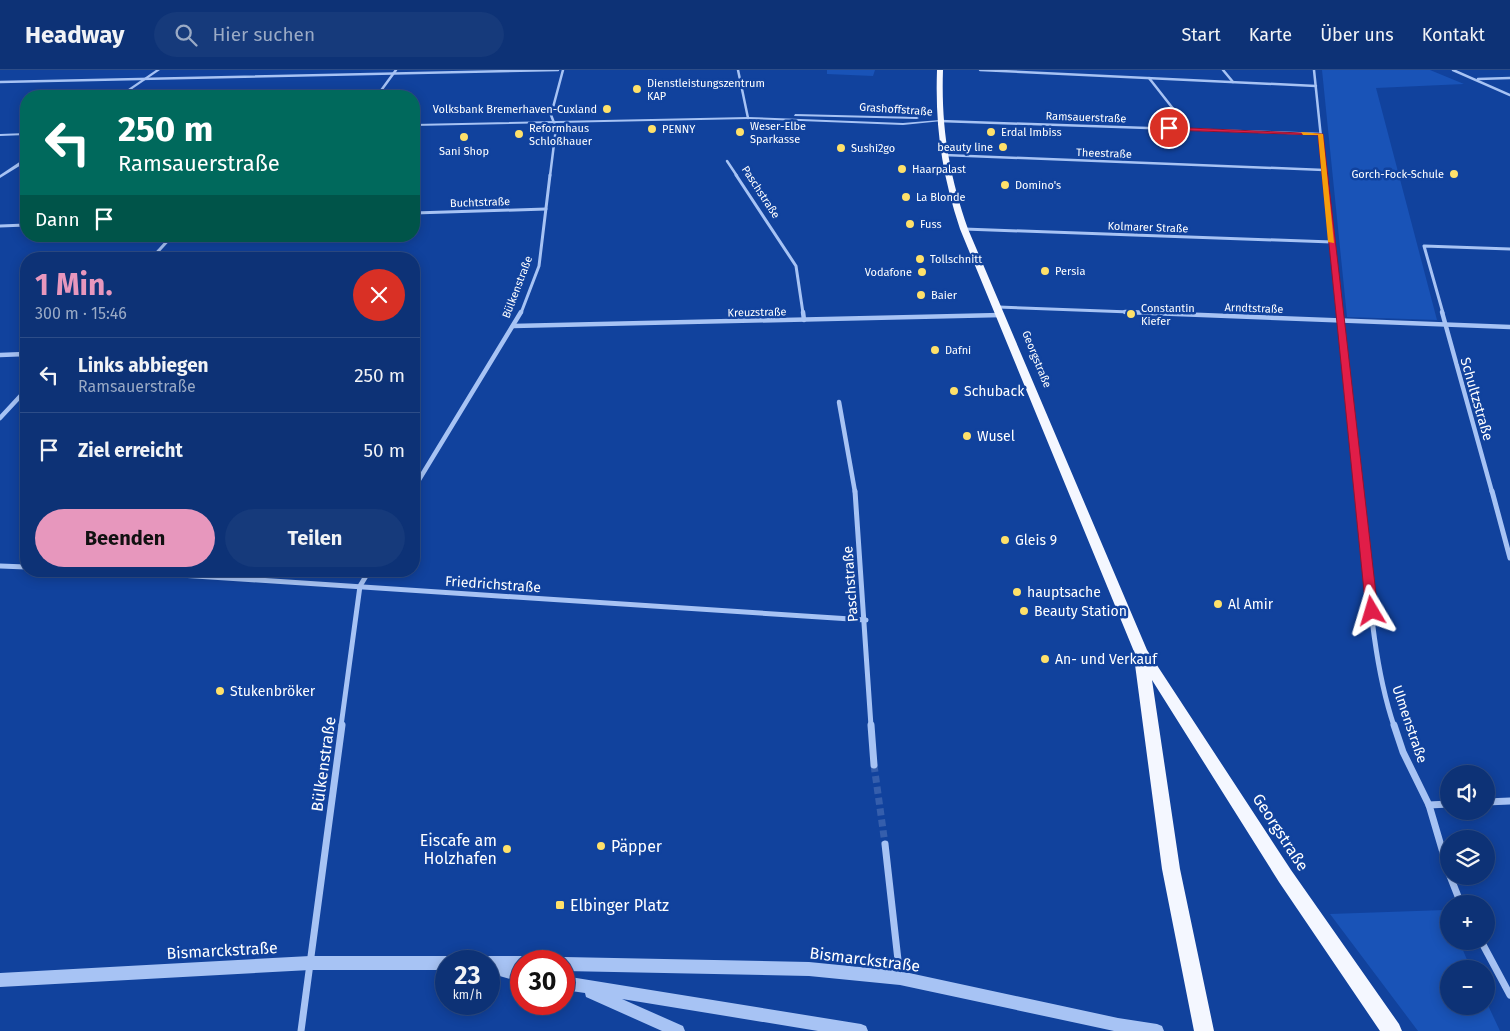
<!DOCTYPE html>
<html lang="de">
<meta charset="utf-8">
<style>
:root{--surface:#0d3276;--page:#163a7b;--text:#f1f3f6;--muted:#9aaac5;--line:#2d4d88;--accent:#e797bd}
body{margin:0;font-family:"Fira Sans",sans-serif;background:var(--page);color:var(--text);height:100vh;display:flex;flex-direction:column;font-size:19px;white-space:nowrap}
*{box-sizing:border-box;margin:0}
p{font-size:16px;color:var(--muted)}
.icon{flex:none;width:28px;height:28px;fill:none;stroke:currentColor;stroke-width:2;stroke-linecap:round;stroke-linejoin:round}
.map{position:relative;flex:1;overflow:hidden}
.drawer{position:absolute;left:20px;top:182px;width:400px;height:325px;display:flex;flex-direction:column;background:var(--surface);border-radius:20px;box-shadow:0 2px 12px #0003,0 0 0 1px var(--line)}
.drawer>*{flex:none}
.guide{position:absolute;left:20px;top:20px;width:400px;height:152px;border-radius:20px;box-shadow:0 2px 12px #0003,0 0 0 1px var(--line);background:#00695c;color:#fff;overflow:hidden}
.fabs{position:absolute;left:1440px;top:695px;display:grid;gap:10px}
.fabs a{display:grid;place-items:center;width:55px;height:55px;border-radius:50%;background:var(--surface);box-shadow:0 2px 12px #0003,0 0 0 1px var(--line);font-size:25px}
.speed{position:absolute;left:435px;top:880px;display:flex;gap:10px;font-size:25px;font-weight:700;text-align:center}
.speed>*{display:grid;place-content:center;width:65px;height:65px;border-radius:50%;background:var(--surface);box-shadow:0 2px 12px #0003,0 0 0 1px var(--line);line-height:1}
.speed small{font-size:12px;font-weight:400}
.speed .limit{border:8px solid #d22;background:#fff;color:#111}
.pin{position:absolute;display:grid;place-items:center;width:42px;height:42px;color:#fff;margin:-21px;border:2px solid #fff;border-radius:50%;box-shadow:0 1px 5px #0007}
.me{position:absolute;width:55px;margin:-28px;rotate:353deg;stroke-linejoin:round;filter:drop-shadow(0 0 4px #0008)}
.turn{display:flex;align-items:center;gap:18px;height:105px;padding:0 15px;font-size:22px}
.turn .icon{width:65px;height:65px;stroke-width:2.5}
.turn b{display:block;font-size:35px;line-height:42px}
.then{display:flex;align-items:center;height:48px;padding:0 15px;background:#0003;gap:10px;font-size:19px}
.round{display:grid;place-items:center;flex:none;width:52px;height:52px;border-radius:26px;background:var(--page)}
.overview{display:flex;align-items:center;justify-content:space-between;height:85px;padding:0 15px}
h1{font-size:30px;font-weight:700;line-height:38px;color:var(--accent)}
.cta{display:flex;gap:10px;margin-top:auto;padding:10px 15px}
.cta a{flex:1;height:58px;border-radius:30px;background:var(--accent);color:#111;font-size:20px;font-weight:700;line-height:58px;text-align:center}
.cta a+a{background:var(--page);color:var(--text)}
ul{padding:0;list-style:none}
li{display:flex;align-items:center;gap:15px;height:75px;padding:0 15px;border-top:1px solid var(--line)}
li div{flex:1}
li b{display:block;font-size:19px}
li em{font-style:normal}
header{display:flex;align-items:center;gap:30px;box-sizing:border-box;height:70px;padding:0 25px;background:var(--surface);border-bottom:1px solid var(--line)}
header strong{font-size:24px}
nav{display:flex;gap:28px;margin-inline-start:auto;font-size:18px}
.search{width:350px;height:45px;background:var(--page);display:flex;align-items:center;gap:12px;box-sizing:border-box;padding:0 18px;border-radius:28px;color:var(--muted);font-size:19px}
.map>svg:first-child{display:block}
.green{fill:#1953b7}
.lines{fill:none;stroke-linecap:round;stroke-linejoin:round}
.minor-tunnel{stroke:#355eac;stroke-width:7;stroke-dasharray:7 4;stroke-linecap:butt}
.minor-far4{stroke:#a7c3f4;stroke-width:2.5}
.minor-far3{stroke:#a7c3f4;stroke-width:3}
.minor-far2{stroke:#a7c3f4;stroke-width:4.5}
.minor-far1{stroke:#a7c3f4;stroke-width:5}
.minor{stroke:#a7c3f4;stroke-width:7}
.tertiary{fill:#a7c3f4;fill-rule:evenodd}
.primary{fill:#f4f7ff;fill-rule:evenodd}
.route{fill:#e11d48;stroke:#92132f}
.slow{fill:#f59e0b}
.poi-dot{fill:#ffe16a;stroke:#11429d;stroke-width:2}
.labels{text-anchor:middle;stroke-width:5;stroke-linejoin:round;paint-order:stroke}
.far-poi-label{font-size:11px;fill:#fff;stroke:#11429d;text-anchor:start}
.far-street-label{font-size:11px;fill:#fff;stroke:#11429d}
.poi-label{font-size:14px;fill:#fff;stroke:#11429d;text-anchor:start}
.street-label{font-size:14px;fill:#fff;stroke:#11429d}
.near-street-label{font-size:16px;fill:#fff;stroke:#11429d}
.near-poi-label{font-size:16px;fill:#fff;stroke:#11429d;text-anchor:start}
</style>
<header>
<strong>Headway</strong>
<div class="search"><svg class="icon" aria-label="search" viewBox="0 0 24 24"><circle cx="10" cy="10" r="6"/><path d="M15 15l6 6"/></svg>Hier suchen</div>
<nav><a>Start</a><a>Karte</a><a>Über uns</a><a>Kontakt</a></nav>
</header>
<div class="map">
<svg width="1510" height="961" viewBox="0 0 1510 961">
<rect width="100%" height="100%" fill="#11429d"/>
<!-- green -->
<g class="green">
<path d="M827 0H875L873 6 827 4Z"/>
<path d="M1322 0H1430L1464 14 1376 18 1437 250 1347 247Z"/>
<path d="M1445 840 1449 849V871H1459L1471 899H1449V936H1486V931L1500 961H1418L1330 844Z"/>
</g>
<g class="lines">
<!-- minor-tunnel -->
<path class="minor-tunnel" d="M874 695 885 774"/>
<!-- minor-far4 -->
<g class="minor-far4">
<path d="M738 0 748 48"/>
<path d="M980 0 1316 16"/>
<path d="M1223 0 1233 12"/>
<path d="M1314 0 1325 106"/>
<path d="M1453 0 1510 25"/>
<path d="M1149 8 1189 59"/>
<path d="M1478 9 1510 8"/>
<path d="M0 12 558 0"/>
<path d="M377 26 396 0"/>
<path d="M940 51 1321 64"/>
<path d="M944 85 1324 100"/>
<path d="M727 91 737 106"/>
<path d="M550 106 556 58 551 45 563 0"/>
</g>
<!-- minor-far3 -->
<g class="minor-far3">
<path d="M736 105 796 196 803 243"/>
<path d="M1325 105 1340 243"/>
<path d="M414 143 546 139"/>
<path d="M0 156 26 155"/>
<path d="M964 159 1332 172"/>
<path d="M151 189 172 166"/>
<path d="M998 237 1157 243"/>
<path d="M521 243 539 196 550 105"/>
<path d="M1443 243 1424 176 1510 179"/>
</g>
<!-- minor-far2 -->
<g class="minor-far2">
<path d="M803 242 804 250"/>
<path d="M1125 242 1510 257"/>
<path d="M1340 242 1360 422"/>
<path d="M1442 242 1492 422"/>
<path d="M513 256 1001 245"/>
<path d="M0 285 26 284"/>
<path d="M839 332 855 422"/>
<path d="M0 348 26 320"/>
<path d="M414 418 521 242"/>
</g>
<!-- minor-far1 -->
<g class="minor-far1">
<path d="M855 421 871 656"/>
<path d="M1360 421C1368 497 1370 585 1394 656"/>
<path d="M1492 421 1510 488"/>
<path d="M0 496 26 497"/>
<path d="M119 501 866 550"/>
<path d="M341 656 360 516 369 501"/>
</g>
<!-- minor -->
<g class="minor">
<path d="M871 655 874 695"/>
<path d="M1394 655 1403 682 1429 735 1449 803"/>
<path d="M1486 732 1510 731"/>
<path d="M1429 735 1449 734"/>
<path d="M885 774 900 908"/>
<path d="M1450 806 1461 834"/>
<path d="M1481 871 1510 925"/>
<path d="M301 961 342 655"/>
</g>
<!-- tertiary -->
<g class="tertiary">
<path d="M156 0H160L122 26H118Z"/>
<path d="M795 44 917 47 919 48 917 49 794 46Z"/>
<path d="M748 47 903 53 940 50 942 51 903 55 748 49 414 56V54Z"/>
<path d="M26 63V65L0 66V64Z"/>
<path d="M24 89H26V92L0 108V105Z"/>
<path d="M310 886H446L451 888 452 891H446V900H310L0 917V903Z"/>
<path d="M489 886H521L526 888 527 891H521V912L489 903V891H483L484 888Z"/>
<path d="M564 887 809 892 900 901 1118 948 1157 954 1162 956 1164 961H1114L900 915 809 906 564 901V891H559V889Z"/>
<path d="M564 906 861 954 866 956 868 961H818L622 929 683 956 685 961H662L586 927 585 923 564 920Z"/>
</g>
<!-- primary -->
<path class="primary" d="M937 0H943C941 58 949 104 968 159L1147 580 1291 800 1399 954 1402 961H1380L1279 812 1152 610 1180 799 1214 961H1194L1162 799 1134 587 1135 584 960 159C942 104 935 58 937 0Z"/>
</g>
<!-- route -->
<path class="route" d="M1167 57 1323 64 1378 541 1377 544H1368L1366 541 1318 65 1169 60Z"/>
<!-- slow -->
<path class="slow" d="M1301 62 1323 64 1334 173 1328 172 1318 65H1303Z"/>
<!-- markers -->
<g class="poi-dot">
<circle cx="637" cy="19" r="5"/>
<circle cx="607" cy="39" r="5"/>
<circle cx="652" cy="59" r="5"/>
<circle cx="740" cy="62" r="5"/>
<circle cx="991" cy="62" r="5"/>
<circle cx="519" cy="64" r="5"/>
<circle cx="464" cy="67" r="5"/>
<circle cx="1003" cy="77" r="5"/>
<circle cx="841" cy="78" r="5"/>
<circle cx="902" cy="99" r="5"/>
<circle cx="1454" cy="104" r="5"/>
<circle cx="1005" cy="115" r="5"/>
<circle cx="906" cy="127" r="5"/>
<circle cx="910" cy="154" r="5"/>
<circle cx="920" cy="189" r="5"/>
<circle cx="1045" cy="201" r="5"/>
<circle cx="922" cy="202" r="5"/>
<circle cx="921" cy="225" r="5"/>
<circle cx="1131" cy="244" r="5"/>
<circle cx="935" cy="280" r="5"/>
<circle cx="954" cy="321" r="5"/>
<circle cx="967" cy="366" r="5"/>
<circle cx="1005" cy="470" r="5"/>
<circle cx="1017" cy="522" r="5"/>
<circle cx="1218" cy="534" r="5"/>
<circle cx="1024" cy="541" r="5"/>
<circle cx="1045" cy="589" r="5"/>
<circle cx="220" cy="621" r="5"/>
<circle cx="601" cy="776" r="5"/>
<circle cx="507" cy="779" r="5"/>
<rect x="555" y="830" width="10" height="10" rx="2.5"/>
</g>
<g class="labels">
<!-- far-poi labels -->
<g class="far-poi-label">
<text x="647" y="17">Dienstleistungszentrum<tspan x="647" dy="13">KAP</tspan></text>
<text x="597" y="43" text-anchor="end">Volksbank Bremerhaven-Cuxland</text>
<text x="750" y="60">Weser-Elbe<tspan x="750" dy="13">Sparkasse</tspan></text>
<text x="529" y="62">Reformhaus<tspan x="529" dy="13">Schloßhauer</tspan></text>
<text x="662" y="63">PENNY</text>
<text x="1001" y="66">Erdal Imbiss</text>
<text x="993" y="81" text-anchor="end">beauty line</text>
<text x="851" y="82">Sushi2go</text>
<text x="464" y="85" text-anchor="middle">Sani Shop</text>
<text x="912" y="103">Haarpalast</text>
<text x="1444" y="108" text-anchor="end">Gorch-Fock-Schule</text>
<text x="1015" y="119">Domino's</text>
<text x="916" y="131">La Blonde</text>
<text x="920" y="158">Fuss</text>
<text x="930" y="193">Tollschnitt</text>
<text x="1055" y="205">Persia</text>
<text x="912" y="206" text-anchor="end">Vodafone</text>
<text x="931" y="229">Baier</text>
<text x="1141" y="242">Constantin<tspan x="1141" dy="13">Kiefer</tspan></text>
<text x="945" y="284">Dafni</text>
</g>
<!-- far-street labels -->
<g class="far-street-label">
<text transform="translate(896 39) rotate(4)" y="4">Grashoffstraße</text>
<text transform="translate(1086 47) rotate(2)" y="4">Ramsauerstraße</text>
<text transform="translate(1104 83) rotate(2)" y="4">Theestraße</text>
<text transform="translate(761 122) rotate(57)" y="4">Paschstraße</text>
<text transform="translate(480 132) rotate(-2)" y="4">Buchtstraße</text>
<text transform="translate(1148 157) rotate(2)" y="4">Kolmarer Straße</text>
<text transform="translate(517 217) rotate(-69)" y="4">Bülkenstraße</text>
<text transform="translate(1254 238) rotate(2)" y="4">Arndtstraße</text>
<text transform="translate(757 242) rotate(-1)" y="4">Kreuzstraße</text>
<text transform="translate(1037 289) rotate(68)" y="4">Georgstraße</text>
</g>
<!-- poi labels -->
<g class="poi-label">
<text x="964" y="326">Schuback</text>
<text x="977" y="371">Wusel</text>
<text x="1015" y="475">Gleis 9</text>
<text x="1027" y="527">hauptsache</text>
<text x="1228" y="539">Al Amir</text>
<text x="1034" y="546">Beauty Station</text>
<text x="1055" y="594">An- und Verkauf</text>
<text x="230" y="626">Stukenbröker</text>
</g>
<!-- street labels -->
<g class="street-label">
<text transform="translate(1477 329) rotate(74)" y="5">Schultzstraße</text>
<text transform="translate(493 514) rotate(4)" y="5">Friedrichstraße</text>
<text transform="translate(850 514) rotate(-94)" y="5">Paschstraße</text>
<text transform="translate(1410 654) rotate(71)" y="5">Ulmenstraße</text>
</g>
<!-- near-street labels -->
<g class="near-street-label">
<text transform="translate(323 694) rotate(-82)" y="6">Bülkenstraße</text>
<text transform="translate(1281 762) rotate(57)" y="6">Georgstraße</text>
<text transform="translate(222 880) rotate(-3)" y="6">Bismarckstraße</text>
<text transform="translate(865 889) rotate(7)" y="6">Bismarckstraße</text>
</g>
<!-- near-poi labels -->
<g class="near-poi-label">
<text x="497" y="776" text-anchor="end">Eiscafe am<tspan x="497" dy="18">Holzhafen</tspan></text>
<text x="611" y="782">Päpper</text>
<text x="570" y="841">Elbinger Platz</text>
</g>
</g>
</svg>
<div class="fabs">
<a><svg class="icon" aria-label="sound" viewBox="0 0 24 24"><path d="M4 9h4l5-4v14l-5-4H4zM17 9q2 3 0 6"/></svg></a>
<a><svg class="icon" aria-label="layers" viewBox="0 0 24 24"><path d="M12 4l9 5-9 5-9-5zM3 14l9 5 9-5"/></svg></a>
<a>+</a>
<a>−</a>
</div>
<div class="speed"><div>23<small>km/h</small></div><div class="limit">30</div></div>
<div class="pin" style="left:1169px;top:58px;background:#d93025"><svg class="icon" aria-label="arrive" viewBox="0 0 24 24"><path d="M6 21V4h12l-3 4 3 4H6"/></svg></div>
<svg class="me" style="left:1372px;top:541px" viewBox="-20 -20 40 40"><path d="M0-17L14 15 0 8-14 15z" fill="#e11d48" stroke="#fff" stroke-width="4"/></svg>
<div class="guide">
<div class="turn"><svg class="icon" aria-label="left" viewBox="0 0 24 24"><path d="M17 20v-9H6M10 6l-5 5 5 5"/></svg><div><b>250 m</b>Ramsauerstraße</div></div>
<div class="then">Dann<svg class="icon" aria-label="arrive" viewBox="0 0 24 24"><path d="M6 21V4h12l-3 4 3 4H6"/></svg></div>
</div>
<section class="drawer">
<div class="overview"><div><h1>1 Min.</h1><p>300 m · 15:46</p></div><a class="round" style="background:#d93025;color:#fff"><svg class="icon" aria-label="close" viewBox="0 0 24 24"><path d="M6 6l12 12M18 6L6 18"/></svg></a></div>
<ul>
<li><svg class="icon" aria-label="left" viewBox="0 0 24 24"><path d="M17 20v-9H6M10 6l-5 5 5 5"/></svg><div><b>Links abbiegen</b><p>Ramsauerstraße</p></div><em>250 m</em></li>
<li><svg class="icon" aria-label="arrive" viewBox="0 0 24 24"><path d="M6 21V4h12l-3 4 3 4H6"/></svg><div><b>Ziel erreicht</b></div><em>50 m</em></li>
</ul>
<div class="cta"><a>Beenden</a><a>Teilen</a></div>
</section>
</div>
